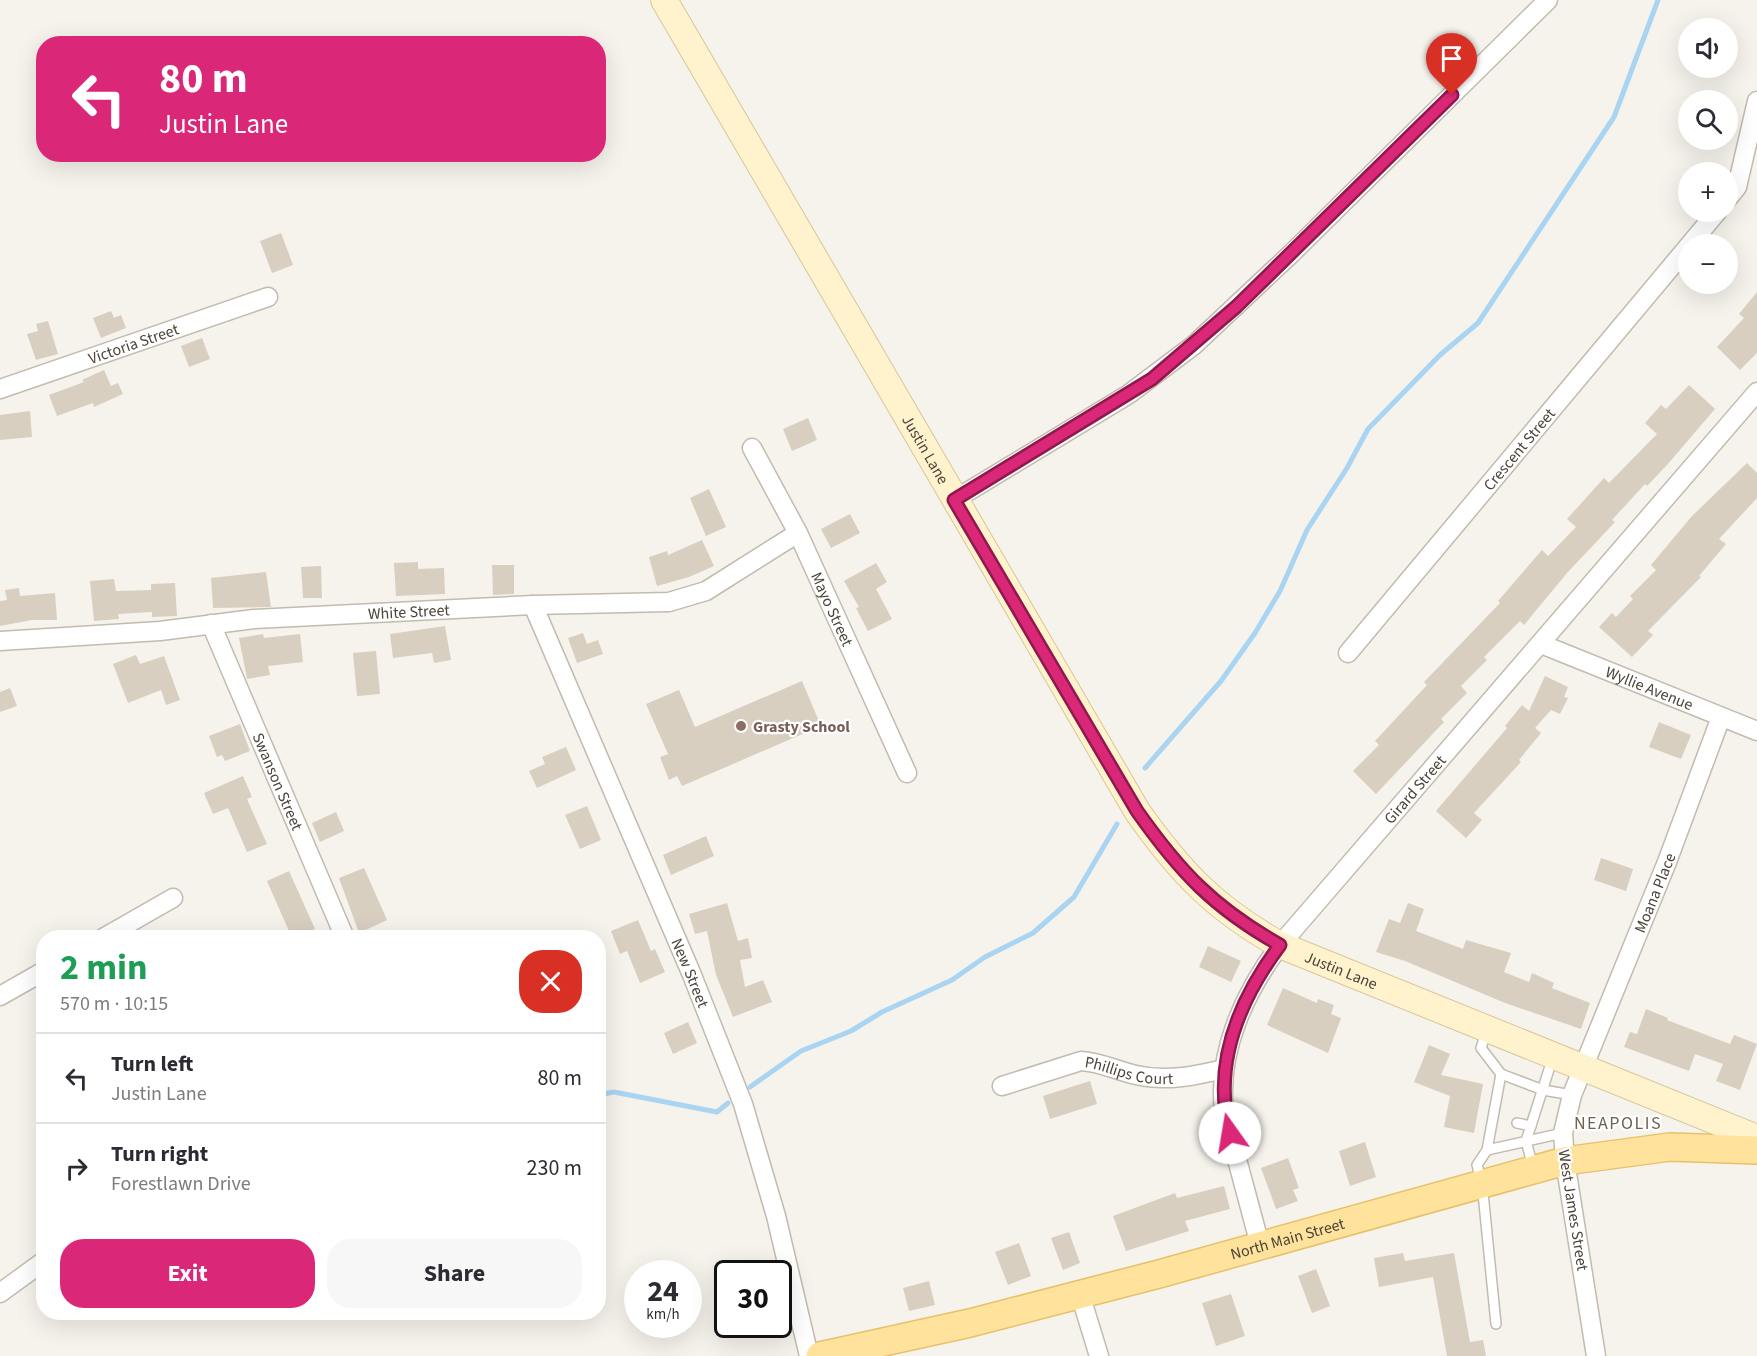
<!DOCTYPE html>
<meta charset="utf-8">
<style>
:root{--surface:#fff;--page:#f7f7f7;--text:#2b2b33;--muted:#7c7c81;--line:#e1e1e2;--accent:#db2777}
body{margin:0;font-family:"Source Sans 3",sans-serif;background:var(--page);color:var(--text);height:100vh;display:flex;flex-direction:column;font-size:22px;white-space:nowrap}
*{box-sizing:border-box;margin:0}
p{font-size:20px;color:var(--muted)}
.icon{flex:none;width:33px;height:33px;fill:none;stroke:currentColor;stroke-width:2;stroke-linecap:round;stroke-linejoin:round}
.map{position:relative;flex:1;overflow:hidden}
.drawer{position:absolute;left:36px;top:930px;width:570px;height:390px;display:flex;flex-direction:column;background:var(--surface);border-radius:24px;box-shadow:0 6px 24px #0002}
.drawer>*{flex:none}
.guide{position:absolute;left:36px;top:36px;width:570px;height:126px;border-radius:24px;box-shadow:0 6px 24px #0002;background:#db2777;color:#fff;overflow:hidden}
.buttons{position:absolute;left:1678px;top:18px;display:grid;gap:12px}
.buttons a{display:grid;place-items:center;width:60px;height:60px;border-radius:50%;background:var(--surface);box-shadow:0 6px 24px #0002;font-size:30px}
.speed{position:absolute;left:624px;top:1260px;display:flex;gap:12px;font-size:30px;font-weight:700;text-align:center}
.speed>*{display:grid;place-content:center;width:78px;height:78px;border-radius:50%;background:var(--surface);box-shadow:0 6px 24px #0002;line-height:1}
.speed small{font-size:15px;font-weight:400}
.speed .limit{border:3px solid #111;border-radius:9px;background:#fff;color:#111}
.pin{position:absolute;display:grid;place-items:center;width:51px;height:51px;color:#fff;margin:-62px -26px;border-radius:50% 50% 50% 0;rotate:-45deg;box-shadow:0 0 6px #0007}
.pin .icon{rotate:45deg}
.me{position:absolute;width:66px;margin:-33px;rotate:347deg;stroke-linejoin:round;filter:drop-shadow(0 0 4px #0008)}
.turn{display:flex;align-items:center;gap:21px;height:126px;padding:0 24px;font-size:27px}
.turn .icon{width:78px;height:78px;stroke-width:2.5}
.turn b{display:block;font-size:42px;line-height:51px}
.round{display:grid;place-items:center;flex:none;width:63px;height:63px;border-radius:24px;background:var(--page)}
.overview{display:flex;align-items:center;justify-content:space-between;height:102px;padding:0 24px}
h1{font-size:36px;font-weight:700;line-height:45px;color:#1e9e55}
.primary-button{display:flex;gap:12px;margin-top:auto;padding:12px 24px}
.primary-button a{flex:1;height:69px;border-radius:24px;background:var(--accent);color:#fff;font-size:24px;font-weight:700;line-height:69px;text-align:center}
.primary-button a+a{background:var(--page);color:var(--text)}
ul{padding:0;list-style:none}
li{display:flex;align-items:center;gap:18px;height:90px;padding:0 24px;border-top:2px solid var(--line)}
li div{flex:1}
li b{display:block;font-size:22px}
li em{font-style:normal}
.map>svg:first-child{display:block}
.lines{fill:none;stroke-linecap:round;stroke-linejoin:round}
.stream{stroke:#a9d4f2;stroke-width:5}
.building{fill:#d8cfc1}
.lane-casing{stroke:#c2bbae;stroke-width:12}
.street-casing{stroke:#c2bbae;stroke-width:21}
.secondary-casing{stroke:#d6c79b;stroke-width:28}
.primary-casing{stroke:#e6c16a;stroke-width:30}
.lane{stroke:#fff;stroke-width:9}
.street{stroke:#fff;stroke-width:18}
.secondary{stroke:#fff3cd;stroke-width:26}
.primary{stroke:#ffe39c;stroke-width:27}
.route-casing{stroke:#8e194d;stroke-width:15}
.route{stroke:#db2777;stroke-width:10}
.education-dot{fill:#8d6e63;stroke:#fff;stroke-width:2}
.labels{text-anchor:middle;stroke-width:4.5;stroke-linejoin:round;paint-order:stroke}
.street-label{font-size:16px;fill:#4b4439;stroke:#fff}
.education-label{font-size:16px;font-weight:bold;fill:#785e54;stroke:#fff;text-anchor:start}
.neighbourhood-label{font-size:18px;letter-spacing:1.5px;fill:#6e6250;stroke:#fff}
</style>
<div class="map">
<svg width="1757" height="1356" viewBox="0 0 1757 1356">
<rect width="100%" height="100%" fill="#f6f3ec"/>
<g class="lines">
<!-- stream -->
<g class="stream">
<path d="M1145 768 1221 681 1255 633 1280 591 1307 530 1347 468 1368 429 1440 355 1478 323 1614 117 1658 0"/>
<path d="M750 1087 801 1051 851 1031 882 1012 952 980 985 957 1033 933 1074 897 1117 824"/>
<path d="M598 1095 614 1092 717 1112 728 1103"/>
</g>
</g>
<!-- building -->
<g class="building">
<path d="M281 233 293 265 272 273 260 241Z"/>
<path d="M1757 292V353L1740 370 1717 347 1744 318 1739 314Z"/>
<path d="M111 311 114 318 121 315 126 328 101 338 93 318Z"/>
<path d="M48 321 58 354 36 360 27 334 38 331 36 324Z"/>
<path d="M202 338 210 359 189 367 181 346Z"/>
<path d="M104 370 111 386 118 383 123 394 94 407 93 403 57 416 49 395 84 382 82 380Z"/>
<path d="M1689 385 1715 409 1667 465 1647 486 1645 484 1612 520 1615 522 1567 573 1524 625 1520 621 1484 657 1487 660 1461 686 1467 693 1441 719 1444 722 1376 794 1353 771 1379 745 1375 741 1427 685 1424 682 1500 603 1498 601 1542 550 1548 556 1576 527 1567 519 1604 478 1609 483 1657 434 1645 423 1661 405 1666 409Z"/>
<path d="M30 411 32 437 0 440V415Z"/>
<path d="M808 418 817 440 792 451 783 429Z"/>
<path d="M1747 463 1757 473V498L1719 539 1726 544 1699 576 1701 577 1648 631 1653 635 1632 657 1599 627 1612 613 1616 617 1633 599 1630 596 1656 570 1651 565 1692 516Z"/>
<path d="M709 489 726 527 706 536 690 498Z"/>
<path d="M850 514 860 533 831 548 821 529Z"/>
<path d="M702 540 714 566 689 577 657 586 649 557 667 551 668 555Z"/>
<path d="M418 562V569L444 568 445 594 396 596 394 563Z"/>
<path d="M876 563 887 582 876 589 892 619 868 631 856 608 859 607 844 581Z"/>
<path d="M492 565H514V594L493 595Z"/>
<path d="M321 566 322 598H303L301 567Z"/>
<path d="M266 572 271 607 213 608 211 578Z"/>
<path d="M114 579 116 591 151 590V584L175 583 177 616 152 617V612L118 614 119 619 94 621 90 581Z"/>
<path d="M19 588 20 596 55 593 57 620H32L0 626V601L7 600 5 590Z"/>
<path d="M445 626 451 660 434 663 432 653 393 658 390 634Z"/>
<path d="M583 633 587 644 598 640 603 654 577 663 568 638Z"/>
<path d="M263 634 264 638 300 634 303 662 268 666 270 675 247 679 239 638Z"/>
<path d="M376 651 380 694 357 696 353 653Z"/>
<path d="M136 655 140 664 164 656 180 700 166 705 161 690 128 703 113 664Z"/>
<path d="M1545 676 1568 687 1564 697 1568 698 1560 714 1551 710 1535 728 1541 733 1519 760 1521 762 1474 813 1482 820 1466 838 1436 811 1507 728 1505 726 1522 705 1529 711Z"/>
<path d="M802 681 821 726 682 786 677 776 669 780 660 757 668 754 646 704 679 690 695 727Z"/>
<path d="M10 688 17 706 0 712V692Z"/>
<path d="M1659 722 1691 735 1681 759 1649 747Z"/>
<path d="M240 724 250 751 225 761 222 755 217 757 209 736Z"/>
<path d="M566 747 576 770 537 788 529 771 545 764 542 757Z"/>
<path d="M243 776 252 797 247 799 267 844 247 852 228 808 213 814 204 793Z"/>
<path d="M587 806 601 840 580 849 565 815Z"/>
<path d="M336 812 344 831 320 842 312 823Z"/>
<path d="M706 836 714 856 671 875 663 855Z"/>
<path d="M1601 858 1633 869 1626 891 1594 880Z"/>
<path d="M364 868 387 920 359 933 339 878Z"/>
<path d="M289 871 315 929 295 938H292L267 881Z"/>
<path d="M727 903 738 941 748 938 752 958 740 960 745 987 763 980 772 1002 733 1017 716 975 707 931 695 934 689 914Z"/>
<path d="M1408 903 1424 909 1416 931 1463 949 1466 940 1511 953 1504 972 1529 982 1532 973 1554 983 1552 988 1590 1003 1581 1029 1505 1003 1405 961 1376 952 1389 919 1400 923Z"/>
<path d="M638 920 651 951 655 949 665 972 640 983 627 951 620 954 611 931Z"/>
<path d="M1208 946 1241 961 1231 982 1199 967Z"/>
<path d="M1283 988 1317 1003 1318 999 1334 1005 1331 1014 1341 1018 1328 1053 1267 1025Z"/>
<path d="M1646 1009 1668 1018 1667 1020 1730 1044 1734 1035 1757 1044 1740 1090 1716 1081 1723 1064 1695 1054 1689 1071 1624 1047 1630 1032 1637 1034Z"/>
<path d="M688 1022 697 1043 673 1054 664 1033Z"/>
<path d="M1429 1045 1450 1054 1441 1075 1483 1084 1474 1133 1444 1127 1450 1096 1414 1082Z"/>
<path d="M1090 1081 1097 1104 1050 1119 1043 1096Z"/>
<path d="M1365 1142 1376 1177 1350 1186 1339 1151Z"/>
<path d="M1288 1158 1299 1188 1293 1190 1298 1201 1276 1209 1261 1168Z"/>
<path d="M1224 1186 1230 1209 1185 1221 1189 1231 1126 1251 1113 1216 1175 1193 1177 1198Z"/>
<path d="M1069 1232 1080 1263 1063 1270 1051 1238Z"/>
<path d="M1019 1243 1031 1276 1008 1285 995 1252Z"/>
<path d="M1403 1253 1405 1261 1454 1253 1470 1342 1483 1340 1486 1356H1447L1433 1277 1379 1287 1374 1258Z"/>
<path d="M1316 1269 1330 1306 1312 1313 1298 1276Z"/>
<path d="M929 1281 935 1305 909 1311 903 1288Z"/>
<path d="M1231 1294 1245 1336 1216 1346 1202 1303Z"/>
</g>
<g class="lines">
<defs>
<g id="lane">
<path d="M1487 1030 1481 1048 1501 1074 1487 1150 1477 1165 1482 1183 1496 1324"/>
<path d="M1501 1074 1543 1090 1572 1095"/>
<path d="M1517 1123 1531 1126"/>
<path d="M1487 1150 1563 1133"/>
<path d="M1533 1167 1526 1141 1553 1057"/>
</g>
<g id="street">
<path d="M1728 198 1737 187 1757 101"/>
<path id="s1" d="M0 389 268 297"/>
<path id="s2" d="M752 448 798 533 907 773"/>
<path d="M954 500 1129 394 1194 345 1292 253 1548 0"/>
<path id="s3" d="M533 605 692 975 743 1104 776 1216 809 1356"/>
<path id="s4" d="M211 624 345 938"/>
<path id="s5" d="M0 641 160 631 254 619 533 605 669 602 706 591 798 533"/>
<path id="s6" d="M1541 644 1757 731"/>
<path id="s7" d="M1348 653 1717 212"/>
<path d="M103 938 173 898"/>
<path d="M0 996 44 971"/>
<path id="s8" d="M1002 1086 1081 1061C1101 1062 1117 1071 1136 1075 1167 1082 1193 1076 1224 1069"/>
<path id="s9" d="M1260 1245 1224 1111C1217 1051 1245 992 1280 945L1757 392"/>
<path d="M0 1293 44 1261"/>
<path d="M1080 1294 1099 1356"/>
<path id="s10" d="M1596 1356 1565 1161 1563 1133 1572 1095 1667 862 1721 717"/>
</g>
<g id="secondary">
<path id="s11" d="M664 0 1137 811C1180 872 1214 908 1280 945L1757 1138"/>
</g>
<g id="primary">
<path id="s12" d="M820 1356 970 1323 1159 1274 1565 1161 1670 1147 1757 1150"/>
</g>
</defs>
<!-- lane casing -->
<use href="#lane" class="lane-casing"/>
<!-- street casing -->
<use href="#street" class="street-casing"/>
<!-- secondary casing -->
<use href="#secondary" class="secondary-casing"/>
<!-- primary casing -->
<use href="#primary" class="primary-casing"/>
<!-- lane -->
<use href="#lane" class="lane"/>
<!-- street -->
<use href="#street" class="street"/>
<!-- secondary -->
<use href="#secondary" class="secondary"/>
<!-- primary -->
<use href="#primary" class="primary"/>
</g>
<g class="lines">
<defs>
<path id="route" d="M1230 1133C1212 1065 1239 1000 1280 945 1214 908 1180 872 1137 811L954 500 1152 379 1236 307 1452 95"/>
</defs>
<!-- route casing -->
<use href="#route" class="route-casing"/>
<!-- route -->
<use href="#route" class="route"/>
</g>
<!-- markers -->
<circle class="education-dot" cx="741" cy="726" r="6"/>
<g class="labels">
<!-- street labels -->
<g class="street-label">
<text dy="6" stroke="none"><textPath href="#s1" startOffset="141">Victoria Street</textPath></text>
<text dy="6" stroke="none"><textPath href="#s7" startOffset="266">Crescent Street</textPath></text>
<text dy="6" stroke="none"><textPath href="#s11" startOffset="520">Justin Lane</textPath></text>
<text dy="6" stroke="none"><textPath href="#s2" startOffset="180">Mayo Street</textPath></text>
<text dy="6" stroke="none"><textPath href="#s5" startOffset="410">White Street</textPath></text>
<text dy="6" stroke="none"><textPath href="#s6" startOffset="117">Wyllie Avenue</textPath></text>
<text dy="6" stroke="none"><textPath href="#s4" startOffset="171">Swanson Street</textPath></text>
<text dy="6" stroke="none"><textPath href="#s9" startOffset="524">Girard Street</textPath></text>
<text dy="6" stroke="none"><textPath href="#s10" startOffset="483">Moana Place</textPath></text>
<text dy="6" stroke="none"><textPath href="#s11" startOffset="1203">Justin Lane</textPath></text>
<text dy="6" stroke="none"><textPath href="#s3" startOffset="400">New Street</textPath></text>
<text dy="6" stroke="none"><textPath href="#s8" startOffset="132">Phillips Court</textPath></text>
<text transform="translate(1574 1210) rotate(81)" y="6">West James Street</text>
<text dy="6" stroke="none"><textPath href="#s12" startOffset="482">North Main Street</textPath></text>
</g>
<!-- education labels -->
<g class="education-label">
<text x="753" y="732">Grasty School</text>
</g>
<!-- neighbourhood labels -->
<g class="neighbourhood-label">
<text x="1618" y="1129">NEAPOLIS</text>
</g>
</g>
</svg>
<div class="buttons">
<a><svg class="icon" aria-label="sound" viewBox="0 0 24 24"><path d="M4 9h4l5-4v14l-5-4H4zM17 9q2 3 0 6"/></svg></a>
<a><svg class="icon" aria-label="search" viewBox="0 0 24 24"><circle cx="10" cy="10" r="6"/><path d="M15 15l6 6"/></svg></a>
<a>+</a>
<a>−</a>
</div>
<div class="speed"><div>24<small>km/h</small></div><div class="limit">30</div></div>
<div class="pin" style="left:1452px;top:95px;background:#d93025"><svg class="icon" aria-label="arrive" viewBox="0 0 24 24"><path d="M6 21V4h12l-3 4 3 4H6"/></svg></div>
<svg class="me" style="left:1230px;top:1133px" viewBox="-20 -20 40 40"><circle r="19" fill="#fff"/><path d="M0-13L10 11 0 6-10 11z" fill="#db2777"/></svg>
<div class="guide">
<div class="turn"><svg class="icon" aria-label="left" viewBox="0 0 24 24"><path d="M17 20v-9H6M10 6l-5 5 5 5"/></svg><div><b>80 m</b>Justin Lane</div></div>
</div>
<section class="drawer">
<div class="overview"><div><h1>2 min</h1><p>570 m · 10:15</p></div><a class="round" style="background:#d93025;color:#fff"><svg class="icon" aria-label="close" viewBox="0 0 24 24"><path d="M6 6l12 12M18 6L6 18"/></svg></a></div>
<ul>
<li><svg class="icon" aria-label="left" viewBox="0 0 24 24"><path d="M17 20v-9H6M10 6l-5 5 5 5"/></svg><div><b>Turn left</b><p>Justin Lane</p></div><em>80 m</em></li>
<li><svg class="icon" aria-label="right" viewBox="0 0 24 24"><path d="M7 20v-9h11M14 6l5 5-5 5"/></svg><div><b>Turn right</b><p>Forestlawn Drive</p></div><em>230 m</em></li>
</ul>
<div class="primary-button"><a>Exit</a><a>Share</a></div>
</section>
</div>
